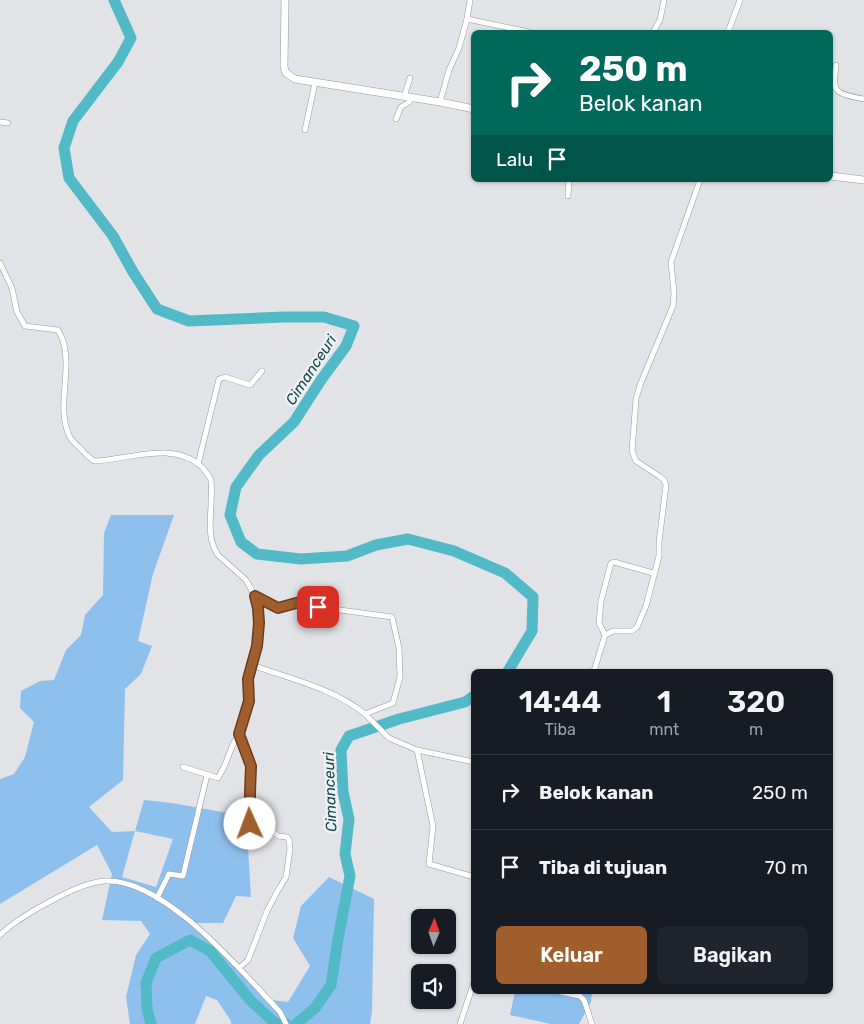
<!DOCTYPE html>
<html lang="id">
<style>
:root{--surface:#171b24;--page:#20242c;--text:#f1f3f6;--muted:#9ea1a6;--line:#363941;--accent:#a15e2d}
body{margin:0;font-family:Rubik,sans-serif;background:var(--page);color:var(--text);height:100vh;display:flex;flex-direction:column;font-size:19px;white-space:nowrap}
*{box-sizing:border-box;margin:0}
p{font-size:16px;color:var(--muted)}
.icon{flex:none;width:28px;height:28px;fill:none;stroke:currentColor;stroke-width:2;stroke-linecap:round;stroke-linejoin:round}
.map{position:relative;flex:1;overflow:hidden}
.side{position:absolute;left:471px;top:669px;width:362px;height:325px;display:flex;flex-direction:column;background:var(--surface);border-radius:8px;box-shadow:0 1px 4px #0004}
.side>*{flex:none}
.guide{position:absolute;left:471px;top:30px;width:362px;height:152px;border-radius:8px;box-shadow:0 1px 4px #0004;background:#00695c;color:#fff;overflow:hidden}
.needle{width:32px;rotate:2deg}
.fabs{position:absolute;left:411px;top:909px;display:grid;gap:10px}
.fabs a{display:grid;place-items:center;width:45px;height:45px;border-radius:8px;background:var(--surface);box-shadow:0 1px 4px #0004;font-size:25px}
.pin{position:absolute;display:grid;place-items:center;width:42px;height:42px;color:#fff;margin:-21px;border-radius:10px;box-shadow:0 2px 8px #0006}
.me{position:absolute;width:55px;margin:-28px;rotate:358deg;stroke-linejoin:round;filter:drop-shadow(0 0 4px #0008)}
.turn{display:flex;align-items:center;gap:18px;height:105px;padding:0 25px;font-size:22px}
.turn .icon{width:65px;height:65px;stroke-width:2.5}
.turn b{display:block;font-size:35px;line-height:42px}
.then{display:flex;align-items:center;height:48px;padding:0 25px;background:#0003;gap:10px;font-size:19px}
.eta{display:flex;justify-content:space-evenly;align-items:center;height:85px;text-align:center}
.eta b{font-size:30px;font-weight:600;line-height:35px}
.primary-button{display:flex;gap:10px;margin-top:auto;padding:10px 25px}
.primary-button a{flex:1;height:58px;border-radius:8px;background:var(--accent);color:#fff;font-size:20px;font-weight:600;line-height:58px;text-align:center}
.primary-button a+a{background:var(--page);color:var(--text)}
ul{padding:0;list-style:none}
li{display:flex;align-items:center;gap:15px;height:75px;padding:0 25px;border-top:1px solid var(--line)}
li div{flex:1}
li b{display:block;font-size:19px}
li em{font-style:normal}
.map>svg:first-child{display:block}
.green{fill:#8ec0ed;fill-rule:evenodd}
.lines{fill:none;stroke-linecap:round;stroke-linejoin:round}
.river{stroke:#52b9c6;stroke-width:11}
.street-casing{stroke:#97999c;stroke-width:6}
.secondary-casing{stroke:#97999c;stroke-width:8}
.street{stroke:#fff;stroke-width:5}
.secondary{stroke:#fff;stroke-width:7}
.route-casing{stroke:#693d1d;stroke-width:12}
.route{stroke:#a15e2d;stroke-width:9}
.labels{text-anchor:middle;stroke-width:5;stroke-linejoin:round;paint-order:stroke}
.water-label{font-size:15px;font-style:italic;fill:#18464c;stroke:#eef1f3}
</style>
<div class="map">
<svg width="864" height="1024" viewBox="0 0 864 1024">
<rect width="100%" height="100%" fill="#e1e3e6"/>
<!-- green -->
<g class="green">
<path d="M111 515H174L153 574 138 641 152 646 141 674 125 689 123 780 89 807 112 832 135 831 144 800 172 803 228 813 248 848 251 897 236 896 223 923H196L195 930 227 951 264 999 288 1002 310 966 293 938 301 906 329 877 374 899 372 1011 370 1024H231V1021L217 1000 206 996 195 1024H130L126 997 136 955 150 934 141 921 102 920 112 874 97 845 0 904V779L14 774 25 757 34 722 20 708 21 691 40 681 54 680 66 650 81 635 85 615 103 595 104 533ZM135 831 173 839 156 887 122 877Z"/>
<path d="M515 991H592L591 1002 579 1024H551L510 1015Z"/>
</g>
<g class="lines">
<!-- river -->
<g class="river">
<path d="M114 0 131 38 118 62 73 121 64 148 69 178 113 236 133 272 157 309 189 321 284 317H324L354 326 346 346 321 380 294 422 259 455 236 487 230 515 241 542 257 554 301 559 347 556 376 545 408 539 454 551 505 573 533 597 532 631 508 671"/>
<path d="M151 1024 147 1009 146 983 156 958 190 940 210 951 250 1000 275 1023 286 1024"/>
<path d="M296 1024 315 1008 331 985 338 939 350 876 345 854 349 819 343 792 341 750 349 736 399 719 465 702 474 696"/>
</g>
<defs>
<g id="street">
<path d="M470 0 467 19 529 32"/>
<path d="M653 32 660 20 664 0"/>
<path d="M728 32 740 0"/>
<path d="M836 65C836 72 832 84 837 90 841 95 858 98 864 99"/>
<path d="M404 97 410 78"/>
<path d="M440 102 449 70 459 48 467 19"/>
<path d="M396 119 401 107 409 102 412 98"/>
<path d="M0 122 8 123"/>
<path d="M305 130 315 83"/>
<path d="M568 196 569 180"/>
<path d="M0 263 12 288 17 312 25 326 58 330C60 334 62 337 63 341 72 371 57 404 68 433 70 439 75 444 80 448 84 453 88 457 94 461 128 460 173 440 202 467 205 471 209 475 211 480 212 488 211 498 211 506 210 523 208 540 218 555L246 580 255 596 258 608 259 623 257 645 248 679 249 701 239 734 234 742 224 767 218 778 183 767"/>
<path d="M198 464 219 379 225 377 250 385 262 371"/>
<path d="M605 635 599 623 601 601 611 563 614 562 653 573"/>
<path d="M252 665C290 679 333 688 365 714L393 703 400 677 399 648 392 617 318 607 300 602 278 608 255 596"/>
<path d="M594 671 605 635 613 631H632L637 627 646 606 659 556V542L666 485 664 480 659 476 636 461 632 451 636 399 640 385 673 306 674 293 671 262 700 180"/>
<path d="M366 715 389 738 417 750 474 762"/>
<path d="M417 750 433 826 429 864 474 877"/>
<path d="M157 898 169 874 183 876 207 775"/>
<path d="M0 935C12 923 35 909 51 901 66 893 85 883 104 881 164 877 241 971 280 1012L286 1024"/>
<path d="M239 968 248 960 267 911 277 892 286 877 290 849 289 840 287 837 278 836 270 829 255 827 251 824 250 793 251 766 239 734"/>
<path d="M556 991 580 996 584 1000 592 1024"/>
<path d="M460 1024 474 982"/>
</g>
<g id="secondary">
<path d="M285 0 284 67 286 73 295 79 440 102 474 109"/>
<path d="M831 176 864 180"/>
</g>
</defs>
<!-- street casing -->
<use href="#street" class="street-casing"/>
<!-- secondary casing -->
<use href="#secondary" class="secondary-casing"/>
<!-- street -->
<use href="#street" class="street"/>
<!-- secondary -->
<use href="#secondary" class="secondary"/>
</g>
<g class="lines">
<defs>
<path id="route" d="M250 824V793L251 766 239 734 249 701 248 679 257 646 259 623 258 608 255 596 278 608 300 602 318 607"/>
</defs>
<!-- route casing -->
<use href="#route" class="route-casing"/>
<!-- route -->
<use href="#route" class="route"/>
</g>
<g class="labels">
<!-- water labels -->
<g class="water-label">
<text transform="translate(311 370) rotate(-57)" y="5">Cimanceuri</text>
<text transform="translate(330 792) rotate(-92)" y="5">Cimanceuri</text>
</g>
</g>
</svg>
<div class="fabs">
<a><svg class="needle" viewBox="-14 -14 28 28"><path d="M0-13l5 13h-10z" fill="#e53935"/><path d="M0 13l5-13h-10z" fill="#9ea1a6"/></svg></a>
<a><svg class="icon" aria-label="sound" viewBox="0 0 24 24"><path d="M4 9h4l5-4v14l-5-4H4zM17 9q2 3 0 6"/></svg></a>
</div>
<div class="pin" style="left:318px;top:607px;background:#d93025"><svg class="icon" aria-label="arrive" viewBox="0 0 24 24"><path d="M6 21V4h12l-3 4 3 4H6"/></svg></div>
<svg class="me" style="left:250px;top:824px" viewBox="-20 -20 40 40"><circle r="19" fill="#fff"/><path d="M0-13L10 11 0 6-10 11z" fill="#a15e2d"/></svg>
<div class="guide">
<div class="turn"><svg class="icon" aria-label="right" viewBox="0 0 24 24"><path d="M7 20v-9h11M14 6l5 5-5 5"/></svg><div><b>250 m</b>Belok kanan</div></div>
<div class="then">Lalu<svg class="icon" aria-label="arrive" viewBox="0 0 24 24"><path d="M6 21V4h12l-3 4 3 4H6"/></svg></div>
</div>
<section class="side">
<div class="eta">
<div><b>14:44</b><p>Tiba</p></div>
<div><b>1</b><p>mnt</p></div>
<div><b>320</b><p>m</p></div>
</div>
<ul>
<li><svg class="icon" aria-label="right" viewBox="0 0 24 24"><path d="M7 20v-9h11M14 6l5 5-5 5"/></svg><div><b>Belok kanan</b></div><em>250 m</em></li>
<li><svg class="icon" aria-label="arrive" viewBox="0 0 24 24"><path d="M6 21V4h12l-3 4 3 4H6"/></svg><div><b>Tiba di tujuan</b></div><em>70 m</em></li>
</ul>
<div class="primary-button"><a>Keluar</a><a>Bagikan</a></div>
</section>
</div>
